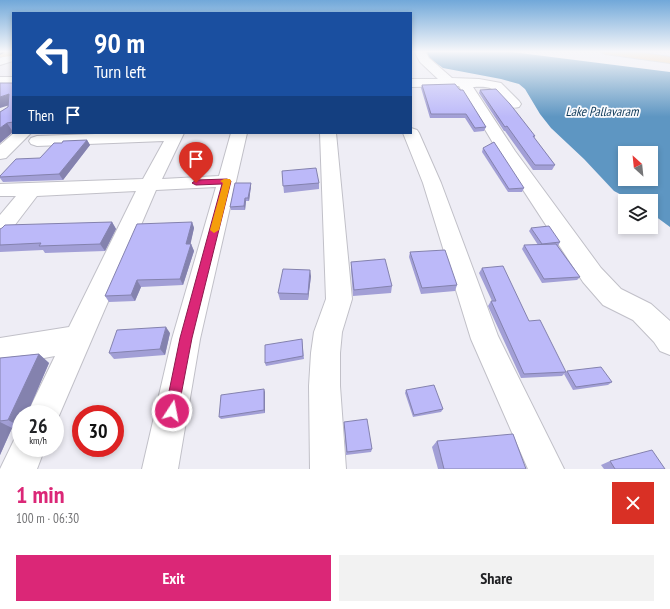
<!DOCTYPE html>
<meta charset="utf-8">
<style>
:root{--surface:#fff;--page:#f2f2f2;--text:#202124;--muted:#757577;--accent:#db2777}
body{margin:0;font-family:"PT Sans Narrow",sans-serif;background:var(--page);color:var(--text);height:100vh;display:flex;flex-direction:column;font-size:15px;white-space:nowrap}
*{box-sizing:border-box;margin:0}
p{font-size:13px;color:var(--muted)}
.icon{flex:none;width:22px;height:22px;fill:none;stroke:currentColor;stroke-width:2;stroke-linecap:round;stroke-linejoin:round}
.map{position:relative;height:469px;overflow:hidden}
.sheet{display:flex;flex-direction:column;background:var(--surface);flex:1}
.sheet>*{flex:none}
.banner{position:absolute;left:12px;top:12px;width:400px;height:122px;border-radius:0px;box-shadow:0 2px 6px #0003;background:#1a4fa0;color:#fff;overflow:hidden}
.needle{width:26px;rotate:333deg}
.fabs{position:absolute;left:618px;top:146px;display:grid;gap:8px}
.fabs a{display:grid;place-items:center;width:40px;height:40px;border-radius:0px;background:var(--surface);box-shadow:0 2px 6px #0003;font-size:20px}
.speed{position:absolute;left:12px;top:405px;display:flex;gap:8px;font-size:20px;font-weight:700;text-align:center}
.speed>*{display:grid;place-content:center;width:52px;height:52px;border-radius:50%;background:var(--surface);box-shadow:0 2px 6px #0003;line-height:1}
.speed small{font-size:10px;font-weight:400}
.speed .limit{border:6px solid #d22;background:#fff;color:#111}
.pin{position:absolute;display:grid;place-items:center;width:34px;height:34px;color:#fff;margin:-41px -17px;border-radius:50% 50% 50% 0;rotate:-45deg;box-shadow:0 0 4px #0007}
.pin .icon{rotate:45deg}
.me{position:absolute;width:44px;margin:-22px;rotate:11deg;stroke-linejoin:round;filter:drop-shadow(0 0 3px #0008)}
.turn{display:flex;align-items:center;gap:14px;height:84px;padding:0 16px;font-size:18px}
.turn .icon{width:52px;height:52px;stroke-width:2.5}
.turn b{display:block;font-size:28px;line-height:34px}
.then{display:flex;align-items:center;height:38px;padding:0 16px;background:#0003;gap:8px;font-size:15px}
.round{display:grid;place-items:center;flex:none;width:42px;height:42px;border-radius:0px;background:var(--page)}
.head{display:flex;align-items:center;justify-content:space-between;height:68px;padding:0 16px}
h1{font-size:24px;font-weight:700;line-height:30px;color:var(--accent)}
.primary-button{display:flex;gap:8px;margin-top:auto;padding:8px 16px}
.primary-button a{flex:1;height:46px;border-radius:0px;background:var(--accent);color:#fff;font-size:16px;font-weight:700;line-height:46px;text-align:center}
.primary-button a+a{background:var(--page);color:var(--text)}
.map>svg:first-child{display:block}
.water{fill:#5e96c2;fill-rule:evenodd}
.lines{fill:none;stroke-linecap:round;stroke-linejoin:round}
.minor-casing{stroke:#c1c0c8;stroke-width:2}
.major-casing{stroke:#cdcdcd;stroke-width:2}
.minor{fill:#fff;fill-rule:evenodd}
.major{fill:#f3d09f;fill-rule:evenodd}
.rail{stroke:#4a4a4d;stroke-width:1.5;stroke-dasharray:4 4;stroke-linecap:butt}
.wall{fill:#a29fd6}
.shaded-wall{fill:#8482ae}
.building{fill:#bcb9f9;stroke:#8482ae}
.route{fill:#db2777;stroke:#8e194d}
.slow{fill:#f59e0b}
.labels{text-anchor:middle;stroke-width:3.5;stroke-linejoin:round;paint-order:stroke}
.far-water-label{font-size:13px;font-style:italic;fill:#0f3b5a;stroke:#fbfbfe}
</style>
<div class="map">
<svg width="670" height="469" viewBox="0 0 670 469">
<rect width="100%" height="100%" fill="#eeedf5"/>
<!-- water -->
<path class="water" d="M424 51H505L670 72V227L651 213V201H633L614 191 584 159 551 128 540 114 525 89 519 84 501 79 443 68 429 58ZM625 153H651V179H625Z"/>
<g class="lines">
<defs>
<g id="minor">
<path d="M414 51H425L429 58 452 78 479 79 501 83 519 101 521 104 519 107C504 111 503 95 492 89 487 86 478 87 473 87L515 151 601 268 621 289 651 304 670 321V355L660 351 654 342 633 320 603 305 583 282 499 153 459 86 411 87V79H438L420 62Z"/>
<path d="M13 54V61L0 65V58Z"/>
<rect x="0" y="77" width="13" height="8"/>
<path d="M411 128 417 130 419 133 441 183 498 336 564 469H528L471 339 423 183 403 133H411Z"/>
<path d="M14 133H31L6 158 0 159V145Z"/>
<path d="M124 133H184L162 179 219 176 231 133H247L200 339 178 469H142L172 339 216 187 156 190 55 425V414H27L55 356 0 366V338L69 327 136 191 37 196 8 234 0 237V215L16 196H0V184L143 179 164 141 37 146 31 144 29 141 31 138 37 136Z"/>
<path d="M320 133H336L352 299 342 332 340 353V386L346 469H310L309 386 311 353 314 332 326 299Z"/>
<path d="M21 433V448H45L37 469H0L16 436Z"/>
</g>
<g id="major">
<path d="M0 51H13V56L0 57Z"/>
<path d="M600 51H630L670 57V63L605 54Z"/>
</g>
</defs>
<!-- minor casing -->
<use href="#minor" class="minor-casing"/>
<!-- major casing -->
<use href="#major" class="major-casing"/>
<!-- minor -->
<use href="#minor" class="minor"/>
<!-- major -->
<use href="#major" class="major"/>
<!-- rail -->
<path class="rail" d="M0 54 6 51"/>
</g>
<!-- wall -->
<g class="wall">
<path d="M13 83V132L0 143 8 107Z"/>
<path d="M422 85 486 127 484 131 474 132 465 118H430L421 88Z"/>
<path d="M480 90 535 136 534 138 555 165 552 170H533L505 131H504L479 93Z"/>
<path d="M87 140 90 145 63 180 3 182 0 178V176L40 158 62 143Z"/>
<path d="M483 148 524 188 522 192H508L482 152Z"/>
<path d="M282 171 319 183V189L284 193Z"/>
<path d="M251 183V186L249 201H246L245 210H231L230 207Z"/>
<path d="M112 222 116 229 105 251 45 253 43 250 0 252V229Z"/>
<path d="M192 222 194 228 190 244H191L194 251 183 285 141 287 135 301 109 302 105 296Z"/>
<path d="M531 228 560 242 558 246 580 277 577 280 542 283 522 249 524 245H538L529 231Z"/>
<path d="M410 252 457 285 455 291 421 294 409 257Z"/>
<path d="M351 262 392 286 391 293 353 296 351 269Z"/>
<path d="M482 268 529 321 566 372 562 376 521 378 488 306 491 301H492L479 273Z"/>
<path d="M311 276 308 300H280L278 293Z"/>
<path d="M170 333 165 355 114 359 109 353Z"/>
<path d="M302 339 304 359 266 366 265 363Z"/>
<path d="M39 354 49 363 27 414H21V427L12 428 0 455V358Z"/>
<path d="M567 371 612 382 608 385 573 390 564 374Z"/>
<path d="M406 390 443 409 441 412 413 417 405 393Z"/>
<path d="M265 392V413L221 419 219 417Z"/>
<path d="M344 422 372 449 371 452 346 455Z"/>
<path d="M437 441 526 469H438L432 447Z"/>
<path d="M610 461 665 469H604L601 465Z"/>
</g>
<!-- shaded-wall -->
<g class="shaded-wall">
<path d="M9 94 13 104 0 108V97Z"/>
<path d="M7 123 13 132 0 143V128Z"/>
<path d="M87 140 90 145 63 180 59 174Z"/>
<path d="M251 183V186L249 201 248 198Z"/>
<path d="M245 198 246 201 245 210 244 206Z"/>
<path d="M112 222 116 229 105 251 100 244Z"/>
<path d="M192 222 194 228 189 251 186 244Z"/>
<path d="M191 244 194 251 183 285 180 279Z"/>
<path d="M310 270 311 276 308 300V294Z"/>
<path d="M137 280 141 287 135 301 131 295Z"/>
<path d="M166 327 170 333 165 355 160 349Z"/>
<path d="M39 354 49 363 27 414H21V427L8 420Z"/>
<path d="M264 389 265 392V413L264 410Z"/>
<path d="M0 422 12 428 0 455Z"/>
</g>
<!-- building -->
<g class="building">
<path d="M0 83H13V122L7 123 0 128V112L8 107 9 94 0 97Z"/>
<path d="M455 84 460 90H463L486 127 475 128 466 114H431L422 85Z"/>
<path d="M496 89 510 104 535 136H533L555 165H535L507 126 505 127 480 90Z"/>
<path d="M87 140 59 174 0 177V176L16 159 40 158 54 143H62L63 141Z"/>
<path d="M494 142 524 188 509 189 483 148Z"/>
<path d="M316 168 319 183 283 186 282 171Z"/>
<path d="M235 183H251L248 198H245L244 206 230 207Z"/>
<path d="M112 222 100 244 39 246 41 243 0 245V229L2 228 5 225Z"/>
<path d="M192 222 186 244H191L180 279 137 280 131 295 105 296 137 224Z"/>
<path d="M549 226 560 242 542 244 531 228Z"/>
<path d="M556 244 580 277 544 279 524 245Z"/>
<path d="M445 250 457 285 422 288 410 252Z"/>
<path d="M385 259 392 286 354 290 351 262Z"/>
<path d="M503 266 529 321 540 320 566 372 524 374 491 301H496L482 268Z"/>
<path d="M283 269 310 270 308 294 278 293Z"/>
<path d="M166 327 160 349 109 353 117 330Z"/>
<path d="M302 339 303 356 265 363V345Z"/>
<path d="M39 354 8 420 0 421V358Z"/>
<path d="M601 367 612 382 576 387 567 371Z"/>
<path d="M434 385 443 409 414 415 406 390Z"/>
<path d="M264 389V410L219 417 221 395Z"/>
<path d="M367 419 372 449 347 452 344 422Z"/>
<path d="M513 434 526 469H444L437 441Z"/>
<path d="M652 450 665 469H615L610 461Z"/>
</g>
<!-- sky -->
<linearGradient id="sky" x2="0" y2="1"><stop stop-color="#71a8d9"/><stop offset="0.44" stop-color="#f7f7fa"/><stop offset="1" stop-color="#f7f7fa" stop-opacity="0"/></linearGradient>
<rect width="670" height="117" fill="url(#sky)"/>
<!-- route -->
<path class="route" d="M227 179 231 181 192 338 178 411 176 416 172 418 167 416 165 411 180 338 222 184 196 185 192 183 196 180Z"/>
<!-- slow -->
<path class="slow" d="M224 179H230L231 181 219 230 214 233 210 230 223 183 220 181Z"/>
<g class="labels">
<!-- far-water labels -->
<g class="far-water-label">
<text x="602" y="116">Lake Pallavaram</text>
</g>
</g>
</svg>
<div class="fabs">
<a><svg class="needle" viewBox="-14 -14 28 28"><path d="M0-13l5 13h-10z" fill="#e53935"/><path d="M0 13l5-13h-10z" fill="#757577"/></svg></a>
<a><svg class="icon" aria-label="layers" viewBox="0 0 24 24"><path d="M12 4l9 5-9 5-9-5zM3 14l9 5 9-5"/></svg></a>
</div>
<div class="speed"><div>26<small>km/h</small></div><div class="limit">30</div></div>
<div class="pin" style="left:196px;top:183px;background:#d93025"><svg class="icon" aria-label="arrive" viewBox="0 0 24 24"><path d="M6 21V4h12l-3 4 3 4H6"/></svg></div>
<svg class="me" style="left:172px;top:411px" viewBox="-20 -20 40 40"><circle r="17" fill="#db2777" stroke="#fff" stroke-width="3"/><path d="M0-11L8 9 0 5-8 9z" fill="#fff"/></svg>
<div class="banner">
<div class="turn"><svg class="icon" aria-label="left" viewBox="0 0 24 24"><path d="M17 20v-9H6M10 6l-5 5 5 5"/></svg><div><b>90 m</b>Turn left</div></div>
<div class="then">Then<svg class="icon" aria-label="arrive" viewBox="0 0 24 24"><path d="M6 21V4h12l-3 4 3 4H6"/></svg></div>
</div>
</div>
<section class="sheet">
<div class="head"><div><h1>1 min</h1><p>100 m · 06:30</p></div><a class="round" style="background:#d93025;color:#fff"><svg class="icon" aria-label="close" viewBox="0 0 24 24"><path d="M6 6l12 12M18 6L6 18"/></svg></a></div>
<div class="primary-button"><a>Exit</a><a>Share</a></div>
</section>
